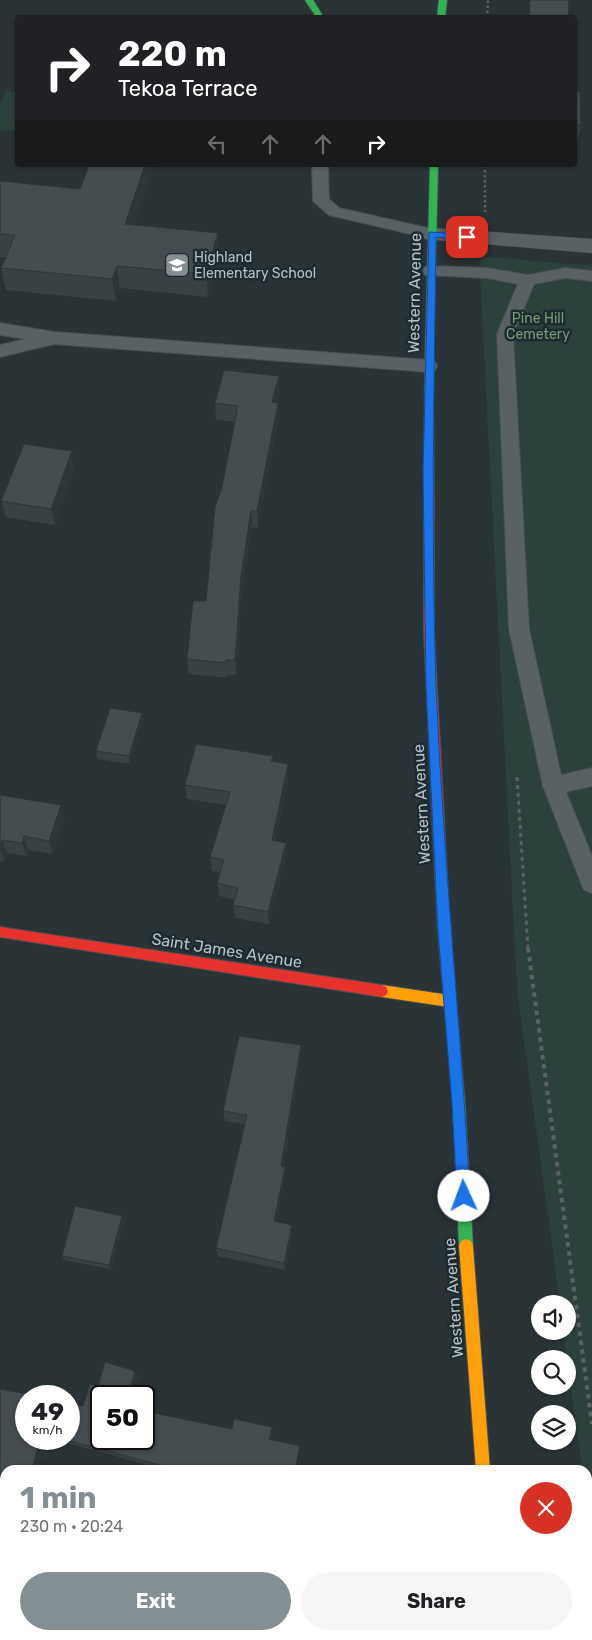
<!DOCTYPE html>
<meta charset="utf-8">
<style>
:root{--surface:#fff;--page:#f6f6f6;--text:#202124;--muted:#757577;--accent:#848f94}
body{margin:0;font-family:Rubik,sans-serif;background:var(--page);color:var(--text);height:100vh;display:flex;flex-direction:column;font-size:19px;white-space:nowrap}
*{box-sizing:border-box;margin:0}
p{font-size:16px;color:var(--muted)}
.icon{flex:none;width:28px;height:28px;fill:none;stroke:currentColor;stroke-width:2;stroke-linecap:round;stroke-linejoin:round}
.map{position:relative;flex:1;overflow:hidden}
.sheet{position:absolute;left:0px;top:1465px;width:592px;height:175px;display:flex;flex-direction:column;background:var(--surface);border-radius:15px 15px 0 0;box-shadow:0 1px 4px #0004}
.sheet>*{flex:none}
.guide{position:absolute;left:15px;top:15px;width:562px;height:152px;border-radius:5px;box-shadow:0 1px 4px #0004;background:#202124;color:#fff;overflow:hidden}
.tools{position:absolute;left:531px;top:1295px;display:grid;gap:10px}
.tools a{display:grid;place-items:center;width:45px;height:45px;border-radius:50%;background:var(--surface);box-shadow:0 1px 4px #0004;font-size:25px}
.speed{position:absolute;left:15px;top:1385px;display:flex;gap:10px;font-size:25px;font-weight:700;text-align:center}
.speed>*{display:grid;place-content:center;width:65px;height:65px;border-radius:50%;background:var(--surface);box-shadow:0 1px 4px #0004;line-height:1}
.speed small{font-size:12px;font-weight:400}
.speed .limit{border:2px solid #111;border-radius:8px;background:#fff;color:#111}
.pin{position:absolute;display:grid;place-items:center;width:42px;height:42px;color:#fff;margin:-21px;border-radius:10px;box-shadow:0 2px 8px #0006}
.me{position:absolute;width:55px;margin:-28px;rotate:358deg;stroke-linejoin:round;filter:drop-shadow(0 0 4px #0008)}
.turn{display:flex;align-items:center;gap:18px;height:105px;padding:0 20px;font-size:22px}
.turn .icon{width:65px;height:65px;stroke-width:2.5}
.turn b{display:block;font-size:35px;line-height:42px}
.lanes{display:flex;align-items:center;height:48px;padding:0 20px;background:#0003;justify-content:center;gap:25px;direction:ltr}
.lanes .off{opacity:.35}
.round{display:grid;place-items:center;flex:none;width:52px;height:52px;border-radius:26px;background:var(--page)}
.summary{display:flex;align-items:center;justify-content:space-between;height:85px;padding:0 20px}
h1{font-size:30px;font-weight:700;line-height:38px;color:var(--accent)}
.action{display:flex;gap:10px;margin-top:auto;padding:10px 20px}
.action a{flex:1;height:58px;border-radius:30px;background:var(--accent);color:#fff;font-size:20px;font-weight:700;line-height:58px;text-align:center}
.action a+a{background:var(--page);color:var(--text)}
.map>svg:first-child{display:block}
.green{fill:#2d413c}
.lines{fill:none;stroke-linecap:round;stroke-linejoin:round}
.lane-casing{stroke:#484f51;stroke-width:2}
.street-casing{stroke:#484f51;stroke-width:1}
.fast-casing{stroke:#484f51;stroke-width:2}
.slow-casing{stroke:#484f51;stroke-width:2}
.jam-casing{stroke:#484f51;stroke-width:2}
.path-far2{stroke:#5a6062;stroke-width:2.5;stroke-dasharray:2.5 2.5;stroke-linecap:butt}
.path-far1{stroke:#5a6062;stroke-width:3;stroke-dasharray:4 4;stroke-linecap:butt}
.path{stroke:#5a6062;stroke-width:4;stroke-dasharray:4.5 4.5;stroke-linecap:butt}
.lane{fill:#5a6165;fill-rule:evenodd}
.street{fill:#5a6165;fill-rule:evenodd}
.fast{fill:#30b455;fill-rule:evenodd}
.slow{fill:#ff9f0a;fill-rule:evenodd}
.jam{fill:#e5322d;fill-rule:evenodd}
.wall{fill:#3a4144}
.shaded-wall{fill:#303537}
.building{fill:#444c4f;stroke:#303537}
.route{fill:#1a73e8;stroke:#114b97}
.labels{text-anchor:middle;stroke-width:5;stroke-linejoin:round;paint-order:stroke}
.far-poi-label{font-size:14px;fill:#b4c1c7;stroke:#1e2b31;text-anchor:start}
.far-park-label{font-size:14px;fill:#779b74;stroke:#1e2b31}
.street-label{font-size:16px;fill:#b4c1c7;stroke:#1e2b31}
</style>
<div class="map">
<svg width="592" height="1640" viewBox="0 0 592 1640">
<rect width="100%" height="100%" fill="#2a3336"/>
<!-- green -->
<g class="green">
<path d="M6 91 17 92V131L0 130V104Z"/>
<path d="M479 256 592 266V1540L588 1508V1470H582L563 1331H568V1304H560L517 990Z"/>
</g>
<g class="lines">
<defs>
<g id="lane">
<path d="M312 165H328L329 199 339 208 432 229 438 230 440 234 438 238 432 239 329 215 313 201Z"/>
<path d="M431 266 487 268 528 275 565 268 592 271V281L565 278 534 284 513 334 529 629 561 775 592 768V786L566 792 592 856V893L584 890 581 883 543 786 509 629 497 334 518 284 487 278 425 275 423 271 425 267Z"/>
<path d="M0 323 54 332 429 360 435 362 437 366 435 370 429 372 54 344 0 357V345L26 339 0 335Z"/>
</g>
<path id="street" d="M432 228 592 239V253L425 239 422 234 425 229Z"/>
<g id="fast">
<path d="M305 0H313L324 18H317Z"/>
<path d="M439 0H447L445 18H437Z"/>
<path d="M430 165H438L433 366 434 487 429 490 424 487 425 366Z"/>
<path d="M441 869 445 870 447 874 450 931 465 1104 473 1246 471 1251 466 1253 461 1251 459 1246 453 1104 438 931 435 874 437 870Z"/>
</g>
<g id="slow">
<path d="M382 985 449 995 453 997 455 1001 453 1005 449 1007 382 997 378 995 376 991 378 987Z"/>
<path d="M466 1239 471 1241 473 1246 490 1470H476L459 1246 461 1241Z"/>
</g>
<g id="jam">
<path d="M429 484 434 487V632L447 874 445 878 441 879 437 878 435 874 424 632V487Z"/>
<path d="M0 927 382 985 386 987 388 991 386 995 382 997 0 937Z"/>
<rect x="491" y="1635" width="16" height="5"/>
</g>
</defs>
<!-- lane casing -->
<use href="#lane" class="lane-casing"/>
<!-- street casing -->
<use href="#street" class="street-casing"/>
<!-- fast casing -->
<use href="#fast" class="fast-casing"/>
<!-- slow casing -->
<use href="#slow" class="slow-casing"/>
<!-- jam casing -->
<use href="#jam" class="jam-casing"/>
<!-- path-far2 -->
<g class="path-far2">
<path d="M487 18 488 0"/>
<path d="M485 165V212"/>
</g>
<!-- path-far1 -->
<path class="path-far1" d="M517 777 528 949"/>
<!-- path -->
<path class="path" d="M528 948 592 1424"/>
<!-- lane -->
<use href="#lane" class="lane"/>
<!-- street -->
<use href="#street" class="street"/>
<!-- fast -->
<use href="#fast" class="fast"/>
<!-- slow -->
<use href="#slow" class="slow"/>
<!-- jam -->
<use href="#jam" class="jam"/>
</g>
<!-- wall -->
<g class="wall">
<path d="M575 91 581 125 577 142H575Z"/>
<path d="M155 165 135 225 219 256 208 297 120 288 116 301 6 290 1 268 6 257H0V181L80 189Z"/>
<path d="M279 392 277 403 278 420 258 528 252 527 242 592 236 675H227V678L189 674 187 659 206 601 222 487 235 422 216 420 215 403Z"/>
<path d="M75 467 55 525 6 517 1 501Z"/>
<path d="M142 713 143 721 130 764 97 759 96 751Z"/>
<path d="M273 756V761L288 778 275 841 286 843V856L269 924 235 918 233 905 235 900 219 896 217 883 220 872 212 871 210 857 226 805 187 799 185 785Z"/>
<path d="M0 795 65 819 53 854 28 850 27 856 7 853 4 861H0Z"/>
<path d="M301 1056 283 1166 285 1167V1176L276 1222 292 1233 285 1270 218 1256 216 1248 245 1124 225 1121 223 1111Z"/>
<path d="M124 1220 111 1269 64 1260 62 1256Z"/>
<path d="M135 1371 139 1376 101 1439 232 1429 273 1431 271 1439 300 1449 166 1470 53 1439H69L83 1406 98 1386Z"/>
</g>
<!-- shaded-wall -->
<g class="shaded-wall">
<path d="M145 165H155L128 247 125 224Z"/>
<path d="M218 233 219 256 208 297 206 274Z"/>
<path d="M117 266 120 288 116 301 112 279Z"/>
<path d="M279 376V392L273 419 272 402Z"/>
<path d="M278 403V420L258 528 257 511Z"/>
<path d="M72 451 75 467 55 525 51 509Z"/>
<path d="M251 511 252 527 242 592 236 675 235 660 241 576Z"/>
<path d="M142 713 143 721 130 764 129 756Z"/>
<path d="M288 764V778L272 853V840Z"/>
<path d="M61 805 65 819 53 854 49 841Z"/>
<path d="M24 836 28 850 27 856 22 843Z"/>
<path d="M2 840 7 853 4 861 0 850V846Z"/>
<path d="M286 843V856L269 924 268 912Z"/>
<path d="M301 1045V1056L281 1175V1166Z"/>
<path d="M285 1167V1176L275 1229 274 1221Z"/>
<path d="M122 1216 124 1220 111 1269 109 1265Z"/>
<path d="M292 1225V1233L285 1270 284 1263Z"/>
<path d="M135 1371 139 1376 133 1396 129 1392Z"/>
<path d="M272 1427 273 1431 270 1443 269 1439Z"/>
<path d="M40 1439H46L38 1470H32Z"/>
</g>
<!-- building -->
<g class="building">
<path d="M530 0H569L568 18H529Z"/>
<path d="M575 91 580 92 581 125 575 124Z"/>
<path d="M89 165H145L125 224 218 233 206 274 117 266 112 279 1 268 15 235 0 234V181L80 189Z"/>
<path d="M224 370 279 376 272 402 278 403 257 511H251L241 576 235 660H226V663L187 659 193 601H206L215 507 222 487 237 411V406L215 403Z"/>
<path d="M24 444 72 451 51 509 1 501Z"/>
<path d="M110 708 142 713 129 756 96 751Z"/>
<path d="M196 744 273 756 271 761 288 764 272 840 286 843 268 912 233 905 238 888 217 883 224 860 210 857 230 792 185 785Z"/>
<path d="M0 795 61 805 49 841 24 836 22 843 2 840 0 846Z"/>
<path d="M239 1036 301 1045 281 1166 285 1167 274 1221 292 1225 284 1263 216 1248 247 1115 223 1111Z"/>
<path d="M75 1206 122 1216 109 1265 62 1256Z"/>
<path d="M105 1362 135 1371 129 1392 138 1394 137 1396H101V1439H144V1411L232 1429 234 1419 272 1427 269 1439 300 1446 295 1470H166L167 1467 63 1439H69V1403L83 1406 90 1384 98 1386Z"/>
<path d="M0 1389 36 1396H26V1439H40L32 1470H5V1494L0 1493Z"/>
</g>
<!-- route -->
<path class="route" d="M429 232 467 234 472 237 467 240 436 237C434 387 431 536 436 686 443 857 461 1026 470 1196L468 1201 464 1203 459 1201 457 1196 452 1104 438 931 426 686 423 470Z"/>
<!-- icons -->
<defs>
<symbol id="school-square" viewBox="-11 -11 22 22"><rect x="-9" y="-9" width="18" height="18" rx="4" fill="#848f94" stroke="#1e2b31"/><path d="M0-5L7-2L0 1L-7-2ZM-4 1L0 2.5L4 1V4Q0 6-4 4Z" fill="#fff"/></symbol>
</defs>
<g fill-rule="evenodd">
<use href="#school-square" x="163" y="251" width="28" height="28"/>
</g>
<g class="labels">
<!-- far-poi labels -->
<g class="far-poi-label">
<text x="194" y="262">Highland<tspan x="194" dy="16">Elementary School</tspan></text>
</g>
<!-- far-park labels -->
<g class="far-park-label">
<text x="538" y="323">Pine Hill<tspan x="538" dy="16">Cemetery</tspan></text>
</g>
<!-- street labels -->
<g class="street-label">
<text transform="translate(414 293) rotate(-89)" y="6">Western Avenue</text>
<text transform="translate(421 804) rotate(-93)" y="6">Western Avenue</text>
<text transform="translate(227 950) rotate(9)" y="6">Saint James Avenue</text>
<text transform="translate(453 1298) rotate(-94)" y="6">Western Avenue</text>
</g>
</g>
</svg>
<div class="tools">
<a><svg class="icon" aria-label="sound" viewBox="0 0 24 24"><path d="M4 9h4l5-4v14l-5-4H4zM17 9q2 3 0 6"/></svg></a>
<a><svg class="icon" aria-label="search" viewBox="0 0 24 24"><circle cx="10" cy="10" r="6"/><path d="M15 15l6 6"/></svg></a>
<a><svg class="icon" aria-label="layers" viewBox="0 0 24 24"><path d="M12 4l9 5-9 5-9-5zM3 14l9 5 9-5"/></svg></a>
</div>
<div class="speed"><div>49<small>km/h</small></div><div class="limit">50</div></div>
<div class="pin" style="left:467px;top:237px;background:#d93025"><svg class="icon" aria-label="arrive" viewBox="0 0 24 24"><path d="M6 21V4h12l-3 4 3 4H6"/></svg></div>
<svg class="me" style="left:464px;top:1196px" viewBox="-20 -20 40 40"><circle r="19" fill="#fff"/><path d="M0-13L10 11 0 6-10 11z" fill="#1a73e8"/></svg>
<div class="guide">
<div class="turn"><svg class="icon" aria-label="right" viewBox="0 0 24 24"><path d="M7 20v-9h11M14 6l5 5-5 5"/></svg><div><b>220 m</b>Tekoa Terrace</div></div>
<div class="lanes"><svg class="icon off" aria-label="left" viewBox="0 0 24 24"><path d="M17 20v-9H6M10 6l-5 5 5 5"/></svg><svg class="icon off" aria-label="ahead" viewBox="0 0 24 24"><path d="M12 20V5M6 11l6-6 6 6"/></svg><svg class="icon off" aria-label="ahead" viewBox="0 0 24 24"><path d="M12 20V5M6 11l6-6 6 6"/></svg><svg class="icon" aria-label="right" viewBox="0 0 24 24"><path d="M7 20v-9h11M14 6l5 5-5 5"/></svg></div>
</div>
<section class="sheet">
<div class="summary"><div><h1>1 min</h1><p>230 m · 20:24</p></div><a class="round" style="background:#d93025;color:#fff"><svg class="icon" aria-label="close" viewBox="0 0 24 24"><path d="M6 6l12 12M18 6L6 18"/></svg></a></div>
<div class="action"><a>Exit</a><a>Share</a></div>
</section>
</div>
